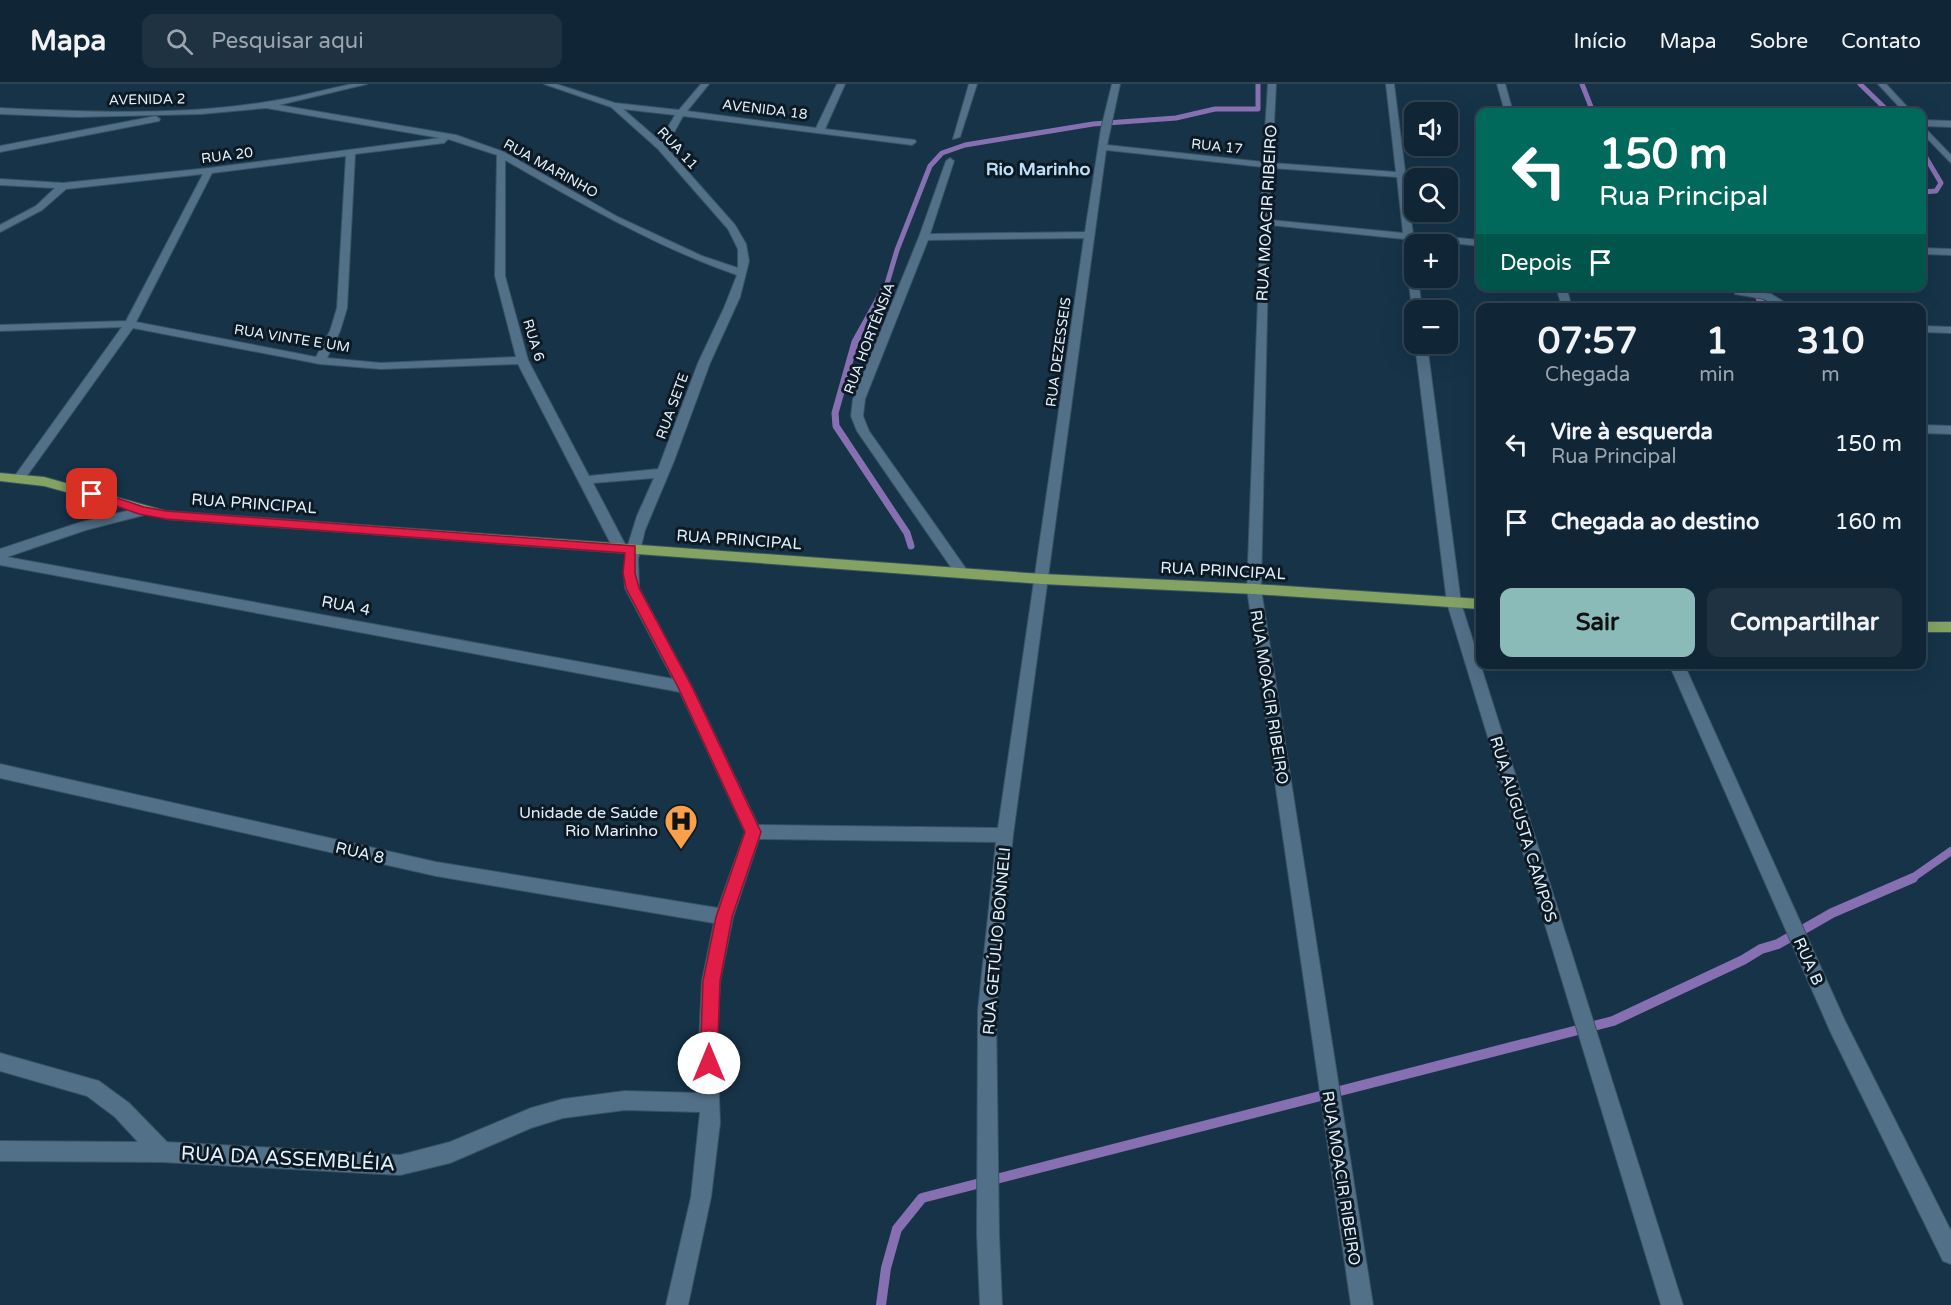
<!DOCTYPE html>
<html lang="pt">
<meta charset="utf-8">
<style>
:root{--surface:#102636;--page:#1e3242;--text:#f1f3f6;--muted:#9ca5ad;--line:#304351;--accent:#8bbbb9}
body{margin:0;font-family:"Varela Round",sans-serif;background:var(--page);color:var(--text);height:100vh;display:flex;flex-direction:column;font-size:22px;white-space:nowrap}
*{box-sizing:border-box;margin:0}
p{font-size:20px;color:var(--muted)}
.icon{flex:none;width:33px;height:33px;fill:none;stroke:currentColor;stroke-width:2;stroke-linecap:round;stroke-linejoin:round}
.map{position:relative;flex:1;overflow:hidden}
.sheet{position:absolute;left:1476px;top:219px;width:450px;height:366px;display:flex;flex-direction:column;background:var(--surface);border-radius:12px;box-shadow:0 6px 24px #0002,0 0 0 2px var(--line)}
.sheet>*{flex:none}
.banner{position:absolute;left:1476px;top:24px;width:450px;height:183px;border-radius:12px;box-shadow:0 6px 24px #0002,0 0 0 2px var(--line);background:#00695c;color:#fff;overflow:hidden}
.controls{position:absolute;left:1404px;top:18px;display:grid;gap:12px}
.controls a{display:grid;place-items:center;width:54px;height:54px;border-radius:12px;background:var(--surface);box-shadow:0 6px 24px #0002,0 0 0 2px var(--line);font-size:30px}
.pin{position:absolute;display:grid;place-items:center;width:51px;height:51px;color:#fff;margin:-26px;border-radius:12px;box-shadow:0 3px 9px #0006}
.me{position:absolute;width:66px;margin:-33px;rotate:0deg;stroke-linejoin:round;filter:drop-shadow(0 0 4px #0008)}
.turn{display:flex;align-items:center;gap:21px;height:126px;padding:0 24px;font-size:27px}
.turn .icon{width:78px;height:78px;stroke-width:2.5}
.turn b{display:block;font-size:42px;line-height:51px}
.then{display:flex;align-items:center;height:57px;padding:0 24px;background:#0003;gap:12px;font-size:22px}
.eta{display:flex;justify-content:space-evenly;align-items:center;height:102px;text-align:center}
.eta b{font-size:36px;font-weight:700;line-height:42px}
.action{display:flex;gap:12px;margin-top:auto;padding:12px 24px}
.action a{flex:1;height:69px;border-radius:12px;background:var(--accent);color:#111;font-size:24px;font-weight:700;line-height:69px;text-align:center}
.action a+a{background:var(--page);color:var(--text)}
ul{padding:0;list-style:none}
li{display:flex;align-items:center;gap:18px;height:78px;padding:0 24px}
li div{flex:1}
li b{display:block;font-size:22px}
li em{font-style:normal}
header{display:flex;align-items:center;gap:36px;box-sizing:border-box;height:84px;padding:0 30px;background:var(--surface);border-bottom:2px solid var(--line)}
header strong{font-size:28px}
nav{display:flex;gap:33px;margin-inline-start:auto;font-size:21px}
.search{width:420px;height:54px;background:var(--page);display:flex;align-items:center;gap:15px;box-sizing:border-box;padding:0 21px;border-radius:12px;color:var(--muted);font-size:22px}
.map>svg:first-child{display:block}
.lines{fill:none;stroke-linecap:round;stroke-linejoin:round}
.stream-far3{stroke:#8770b1;stroke-width:5}
.stream-far2{stroke:#8770b1;stroke-width:7}
.stream-far1{stroke:#8770b1;stroke-width:8}
.stream{stroke:#8770b1;stroke-width:10}
.minor-casing{stroke:#3a5263;stroke-width:2}
.major-casing{stroke:#3a5263;stroke-width:2}
.minor{fill:#527088;fill-rule:evenodd}
.major{fill:#84a262;fill-rule:evenodd}
.route{fill:#e11d48;stroke:#92132f;stroke-width:1.5}
.labels{text-anchor:middle;stroke-width:6;stroke-linejoin:round;paint-order:stroke}
.far-street-label{font-size:14px;fill:#e0f0fe;stroke:#0d1a23}
.street-label{font-size:16px;fill:#e0f0fe;stroke:#0d1a23}
.poi-label{font-size:16px;fill:#e0f0fe;stroke:#0d1a23;text-anchor:end}
.far-district-label{font-size:18px;font-weight:bold;fill:#bddffa;stroke:#0d1a23}
.near-street-label{font-size:20px;fill:#e0f0fe;stroke:#0d1a23}
</style>
<header>
<strong>Mapa</strong>
<div class="search"><svg class="icon" aria-label="search" viewBox="0 0 24 24"><circle cx="10" cy="10" r="6"/><path d="M15 15l6 6"/></svg>Pesquisar aqui</div>
<nav><a>Início</a><a>Mapa</a><a>Sobre</a><a>Contato</a></nav>
</header>
<div class="map">
<svg width="1951" height="1221" viewBox="0 0 1951 1221">
<rect width="100%" height="100%" fill="#163348"/>
<g class="lines">
<!-- stream-far3 -->
<g class="stream-far3">
<path d="M1582 0 1593 28"/>
<path d="M1860 0 1889 28"/>
<path d="M1922 67 1941 99 1936 107 1922 108"/>
<path d="M886 203 897 166 930 82 942 69 965 61 1093 40 1176 34 1215 25H1258V0"/>
</g>
<!-- stream-far2 -->
<g class="stream-far2">
<path d="M886 202 855 258 835 329 836 342 907 449 911 462"/>
<path d="M1753 202 1764 224"/>
</g>
<!-- stream-far1 -->
<path class="stream-far1" d="M1911 795 1951 767"/>
<!-- stream -->
<path class="stream" d="M881 1221 886 1184 897 1145 922 1114 1613 937 1743 876 1761 865 1778 860 1832 829 1913 794"/>
<defs>
<g id="minor">
<path d="M352 0H367L279 21 456 51 504 68 618 133 702 172 738 184V165L728 145 658 65 611 23 544 0H556L615 19 679 26 701 0H709L687 27 816 44 837 0H845L825 45 915 56 916 58 912 61 683 32 666 63 735 141 746 160 749 177 740 213 710 279 674 377 645 446 638 475 639 504 692 603 758 741 998 744 1084 154 928 156 865 315 863 332 869 347 969 489 967 492H957L857 347 851 332 853 315 919 153 946 77 950 74 954 77 930 150 1085 148 1101 45 1112 0H1120L1107 61 1263 78 1268 0H1276L1272 79 1396 88 1386 0H1394L1413 150 1480 156V162L1414 155V194H1418L1422 226H1414V229L1412 226 1404 155 1269 141 1261 505 1373 1221H1351L1247 505 1263 83 1106 66 1013 751 996 926 999 1150 1002 1221H980L977 1150 978 926 996 758 759 755 733 833 720 897 717 959 720 1039 711 1113 688 1221H666L691 1113 700 1028 625 1026 563 1034 531 1044 450 1079 400 1091 162 1078 0 1077V1057L138 1058 115 1033 87 1012 0 987V969L99 997 129 1019 167 1058 400 1071 450 1058 531 1024 563 1015 625 1007 699 1009V959L702 897 714 839 436 792 0 694V680L436 778 718 824 745 748 680 608 0 481V465L78 439 143 423 149 427 148 430 86 446 7 473 673 595 625 504 624 489 627 464 620 469 613 464 518 280 381 285 320 280 133 244 24 396 20 397 14 393 122 243 0 247V241L126 237 203 90 66 105 42 126 0 148V141L36 122 55 104 0 101V95L63 99 209 84 440 54 266 24 201 30 77 33 0 30V24C85 28 183 32 266 18 295 14 323 6 352 0ZM623 25 675 31 660 57ZM448 55 497 71 495 192 516 273 381 279 327 274 340 247 347 224 355 70 444 59ZM346 72 337 224 330 247 316 273 136 238 212 89ZM505 76C581 119 654 162 737 191L724 224 698 279 658 385 589 392 528 276 505 192ZM1272 84 1397 93 1403 149 1269 136ZM654 394 637 432 627 464 593 399Z"/>
<path d="M969 0H977L960 53 953 55Z"/>
<path d="M1497 0H1505L1513 28H1505Z"/>
<path d="M1878 0H1886L1912 28H1904Z"/>
<path d="M156 32 160 35 159 37 0 68V62Z"/>
<path d="M1922 36 1951 37V43L1923 42 1951 71V79L1922 49Z"/>
<path d="M1922 164 1951 165V171L1922 170Z"/>
<path d="M1556 202H1566L1572 224H1562Z"/>
<path d="M1739 205 1771 210 1794 224H1780L1764 215 1735 210V206Z"/>
<path d="M1922 242 1951 243V249L1922 248Z"/>
<path d="M1415 260H1427L1461 519 1683 1221H1661L1447 519Z"/>
<path d="M1922 341 1951 342V350L1922 349Z"/>
<path d="M1669 580H1684L1845 937 1951 1147V1180L1943 1177 1831 949Z"/>
</g>
<g id="major">
<path d="M0 389 44 393 166 427 1042 490 1254 500 1480 515V525L1254 510 1042 500 166 435 44 402 0 397Z"/>
<rect x="1922" y="538" width="29" height="10"/>
</g>
</defs>
<!-- minor casing -->
<use href="#minor" class="minor-casing"/>
<!-- major casing -->
<use href="#major" class="major-casing"/>
<!-- minor -->
<use href="#minor" class="minor"/>
<!-- major -->
<use href="#major" class="major"/>
</g>
<!-- route -->
<path class="route" d="M92 406 144 423 166 427 635 462V489L639 504 692 603 761 748 732 833 720 897 717 979 715 985 709 988 702 985 700 979 703 897 716 833 745 748 678 603 626 504 623 489 625 469 166 435 139 430 88 412V407Z"/>
<!-- icons -->
<defs>
<symbol id="hospital-pin" viewBox="-11 -11 22 30"><path d="M0 17L-7.5 6A9.5 9.5 0 1 1 7.5 6Z" fill="#f8a04b" stroke="#0d1a23"/><path d="M-5-5h3v3.5h4V-5h3V5h-3V1.5h-4V5h-3Z" fill="#111"/></symbol>
</defs>
<g fill-rule="evenodd">
<use href="#hospital-pin" x="662" y="718" width="38" height="52"/>
</g>
<g class="labels">
<!-- far-street labels -->
<g class="far-street-label">
<text transform="translate(147 15) rotate(-1)" y="5">AVENIDA 2</text>
<text transform="translate(765 25) rotate(7)" y="5">AVENIDA 18</text>
<text transform="translate(1217 62) rotate(6)" y="5">RUA 17</text>
<text transform="translate(678 64) rotate(47)" y="5">RUA 11</text>
<text transform="translate(227 71) rotate(-7)" y="5">RUA 20</text>
<text transform="translate(551 84) rotate(29)" y="5">RUA MARINHO</text>
<text transform="translate(292 254) rotate(9)" y="5">RUA VINTE E UM</text>
<text transform="translate(869 254) rotate(-69)" y="5">RUA HORTÊNSIA</text>
<text transform="translate(534 256) rotate(73)" y="5">RUA 6</text>
<text transform="translate(1058 268) rotate(-82)" y="5">RUA DEZESSEIS</text>
<text transform="translate(672 322) rotate(-70)" y="5">RUA SETE</text>
</g>
<!-- street labels -->
<g class="street-label">
<text transform="translate(1266 129) rotate(-87)" y="6">RUA MOACIR RIBEIRO</text>
<text transform="translate(254 419) rotate(4)" y="6">RUA PRINCIPAL</text>
<text transform="translate(739 455) rotate(4)" y="6">RUA PRINCIPAL</text>
<text transform="translate(1223 486) rotate(3)" y="6">RUA PRINCIPAL</text>
<text transform="translate(346 521) rotate(11)" y="6">RUA 4</text>
<text transform="translate(1270 613) rotate(81)" y="6">RUA MOACIR RIBEIRO</text>
<text transform="translate(1524 745) rotate(73)" y="6">RUA AUGUSTA CAMPOS</text>
<text transform="translate(360 768) rotate(13)" y="6">RUA 8</text>
<text transform="translate(996 857) rotate(-85)" y="6">RUA GETÚLIO BONNELI</text>
<text transform="translate(1809 877) rotate(66)" y="6">RUA B</text>
<text transform="translate(1342 1094) rotate(81)" y="6">RUA MOACIR RIBEIRO</text>
</g>
<!-- poi labels -->
<g class="poi-label">
<text x="658" y="734">Unidade de Saúde<tspan x="658" dy="18">Rio Marinho</tspan></text>
</g>
<!-- far-district labels -->
<g class="far-district-label">
<text x="1038" y="91">Rio Marinho</text>
</g>
<!-- near-street labels -->
<g class="near-street-label">
<text transform="translate(288 1074) rotate(3)" y="7">RUA DA ASSEMBLÉIA</text>
</g>
</g>
</svg>
<div class="controls">
<a><svg class="icon" aria-label="sound" viewBox="0 0 24 24"><path d="M4 9h4l5-4v14l-5-4H4zM17 9q2 3 0 6"/></svg></a>
<a><svg class="icon" aria-label="search" viewBox="0 0 24 24"><circle cx="10" cy="10" r="6"/><path d="M15 15l6 6"/></svg></a>
<a>+</a>
<a>−</a>
</div>
<div class="pin" style="left:92px;top:410px;background:#d93025"><svg class="icon" aria-label="arrive" viewBox="0 0 24 24"><path d="M6 21V4h12l-3 4 3 4H6"/></svg></div>
<svg class="me" style="left:709px;top:979px" viewBox="-20 -20 40 40"><circle r="19" fill="#fff"/><path d="M0-13L10 11 0 6-10 11z" fill="#e11d48"/></svg>
<div class="banner">
<div class="turn"><svg class="icon" aria-label="left" viewBox="0 0 24 24"><path d="M17 20v-9H6M10 6l-5 5 5 5"/></svg><div><b>150 m</b>Rua Principal</div></div>
<div class="then">Depois<svg class="icon" aria-label="arrive" viewBox="0 0 24 24"><path d="M6 21V4h12l-3 4 3 4H6"/></svg></div>
</div>
<section class="sheet">
<div class="eta">
<div><b>07:57</b><p>Chegada</p></div>
<div><b>1</b><p>min</p></div>
<div><b>310</b><p>m</p></div>
</div>
<ul>
<li><svg class="icon" aria-label="left" viewBox="0 0 24 24"><path d="M17 20v-9H6M10 6l-5 5 5 5"/></svg><div><b>Vire à esquerda</b><p>Rua Principal</p></div><em>150 m</em></li>
<li><svg class="icon" aria-label="arrive" viewBox="0 0 24 24"><path d="M6 21V4h12l-3 4 3 4H6"/></svg><div><b>Chegada ao destino</b></div><em>160 m</em></li>
</ul>
<div class="action"><a>Sair</a><a>Compartilhar</a></div>
</section>
</div>
